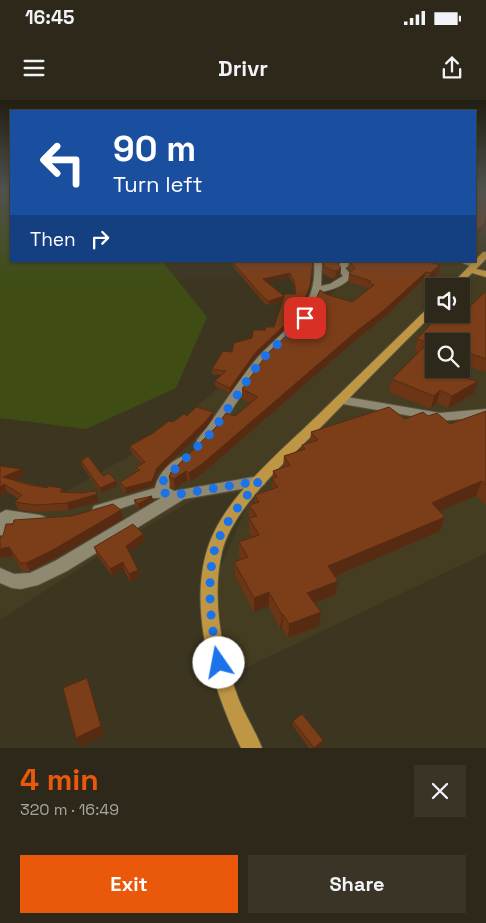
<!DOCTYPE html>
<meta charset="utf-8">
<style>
:root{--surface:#2d2819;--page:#393426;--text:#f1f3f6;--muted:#a7a6a2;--line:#484438;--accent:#ea580c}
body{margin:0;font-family:"Space Grotesk",sans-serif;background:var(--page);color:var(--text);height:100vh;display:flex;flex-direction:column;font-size:19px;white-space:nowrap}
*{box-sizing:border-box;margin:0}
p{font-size:16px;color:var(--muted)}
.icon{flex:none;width:28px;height:28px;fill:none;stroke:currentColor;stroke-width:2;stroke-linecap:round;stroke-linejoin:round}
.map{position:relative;height:648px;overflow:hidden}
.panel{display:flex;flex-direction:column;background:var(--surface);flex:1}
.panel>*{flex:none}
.guide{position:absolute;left:10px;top:10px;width:466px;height:152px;border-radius:0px;box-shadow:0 1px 4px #0004,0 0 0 1px var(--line);background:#1a4fa0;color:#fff;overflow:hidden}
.controls{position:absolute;left:425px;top:178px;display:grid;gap:10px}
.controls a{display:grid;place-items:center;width:45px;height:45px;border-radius:0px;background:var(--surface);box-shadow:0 1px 4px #0004,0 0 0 1px var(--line);font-size:25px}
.pin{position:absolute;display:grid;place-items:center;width:42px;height:42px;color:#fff;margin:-21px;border-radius:10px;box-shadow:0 2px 8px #0006}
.me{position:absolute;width:55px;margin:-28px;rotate:348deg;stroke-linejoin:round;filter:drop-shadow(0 0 4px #0008)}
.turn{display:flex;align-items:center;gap:18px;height:105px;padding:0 20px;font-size:22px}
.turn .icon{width:65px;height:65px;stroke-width:2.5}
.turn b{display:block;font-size:35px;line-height:42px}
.then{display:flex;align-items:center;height:48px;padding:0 20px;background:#0003;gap:10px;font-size:19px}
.round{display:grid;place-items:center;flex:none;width:52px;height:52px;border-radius:0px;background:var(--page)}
.overview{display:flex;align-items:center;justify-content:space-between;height:85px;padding:0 20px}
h1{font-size:30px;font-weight:700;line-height:38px;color:var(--accent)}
.primary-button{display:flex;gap:10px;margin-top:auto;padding:10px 20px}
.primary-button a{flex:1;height:58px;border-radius:0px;background:var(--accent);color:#fff;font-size:20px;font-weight:700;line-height:58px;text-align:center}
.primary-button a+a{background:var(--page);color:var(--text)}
.status{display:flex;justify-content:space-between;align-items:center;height:35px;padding:0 25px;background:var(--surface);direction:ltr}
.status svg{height:14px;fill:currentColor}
header{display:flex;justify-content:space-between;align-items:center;height:65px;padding:0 20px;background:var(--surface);font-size:22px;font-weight:700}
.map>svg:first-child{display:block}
.built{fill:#453d21;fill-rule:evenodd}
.green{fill:#3f4d14}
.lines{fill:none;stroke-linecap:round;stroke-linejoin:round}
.minor-casing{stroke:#585340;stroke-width:2}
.major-casing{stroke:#585340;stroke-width:2}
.minor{fill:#908972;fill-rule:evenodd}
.major{fill:#bf9744;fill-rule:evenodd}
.wall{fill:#6b3516;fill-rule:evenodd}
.shaded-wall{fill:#572b12}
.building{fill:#7c3e19;stroke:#572b12}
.route{stroke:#1a73e8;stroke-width:9;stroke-dasharray:0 16.2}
</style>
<div class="status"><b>16:45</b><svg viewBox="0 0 49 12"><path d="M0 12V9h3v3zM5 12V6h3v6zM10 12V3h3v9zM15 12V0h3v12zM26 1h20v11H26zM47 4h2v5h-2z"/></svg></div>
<header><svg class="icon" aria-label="menu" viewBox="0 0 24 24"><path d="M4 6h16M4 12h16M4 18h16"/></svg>Drivr<svg class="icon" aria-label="share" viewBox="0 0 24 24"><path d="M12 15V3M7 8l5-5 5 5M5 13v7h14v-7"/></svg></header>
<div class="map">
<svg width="486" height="648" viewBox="0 0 486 648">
<rect width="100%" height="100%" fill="#3c3621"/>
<!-- built -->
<path class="built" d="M475 91H486V453L220 580 217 504 220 468 254 390 195 399 120 442 0 520V428L153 343 341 185 374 161H475ZM434 186H461V214H434ZM434 241H461V269H434Z"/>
<!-- green -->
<path class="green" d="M0 91H11V161H162L207 217 176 288 86 329 0 318Z"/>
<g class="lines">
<defs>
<g id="minor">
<path d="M314 161H322L321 186 330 184 343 176 336 167C341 161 348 161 356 161L345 168 352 176C344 186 333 190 320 192 311 227 278 244 257 273 239 296 225 323 207 346H197L196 343 197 340C216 317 231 291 249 268 277 231 319 216 314 161Z"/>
<path d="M458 161H471L479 165 475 168Z"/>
<path d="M341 296 440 313 486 309V317L440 321 337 303 335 300 337 297Z"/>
<path d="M184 356 189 358 191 361 173 378 169 388 174 391 259 376 264 377 266 381 264 385 259 386 184 399 67 471 38 485 21 489 12 488 0 483V468L14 474 30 473 55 461 161 398H151L99 416 94 414 92 410 94 406 155 388C158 374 171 360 184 356Z"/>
<path d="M6 410 40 415 45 417 48 421 45 425 31 427 11 423 5 439 0 441V413Z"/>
</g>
<g id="major">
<path d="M483 152H486V159L476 169 486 171V177L472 173 459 186H450Z"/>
<path d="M434 204V213C397 249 361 286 325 323 292 356 233 406 222 452 211 499 222 556 239 600 246 617 256 632 262 648H241C214 591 188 513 207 450 223 398 278 354 317 316 355 279 393 242 431 205Z"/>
</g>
</defs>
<!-- minor casing -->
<use href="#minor" class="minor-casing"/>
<!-- major casing -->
<use href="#major" class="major-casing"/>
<!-- minor -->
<use href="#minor" class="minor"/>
<!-- major -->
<use href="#major" class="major"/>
</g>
<!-- wall -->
<g class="wall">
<path d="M231 161H313L309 190 299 216 256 257 230 293 215 286V281L221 275 212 274V269L232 252 265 230V227H274L283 201 269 205 265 204 235 169ZM289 177 294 185 295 194 284 197 267 182Z"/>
<path d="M322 161H342L338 163 341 168 340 176 335 179 330 178 323 173Z"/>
<path d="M349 161H427L440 165 439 173 429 181 424 179 381 220 357 239 203 373 190 382 187 380 175 389 170 387 169 377 235 316 251 303 242 299V289L326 194 352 202 368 189V188L348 182 349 174 351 172 348 168Z"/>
<path d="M486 191V272L461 264V241L434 269H455L451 274 449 273V275L478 281 474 293 448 309 437 302 431 309 389 292 392 279 419 252 415 251 417 239 462 214Z"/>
<path d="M486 311V405L476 396 453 405 439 412 440 431 335 476 338 481 335 495 315 503 319 526 288 538 282 528 280 529 269 506 254 512 235 476 234 462 241 460 239 456V442L252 437 249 433V405L255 403V395L272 389 273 371 283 367 284 356 301 351 302 345 310 342 311 332 428 316 450 324Z"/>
<path d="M213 312V318L206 328 158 374 153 386 126 394 121 388 120 382 137 372 136 368 142 364 131 352 130 346 173 322 187 316Z"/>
<path d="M81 361 103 376 116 381 117 386 101 393 82 366Z"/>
<path d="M0 366 24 376 15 380 48 388H62L63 392 98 402 69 410 37 412 18 410 15 402 18 399 7 391 0 397Z"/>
<path d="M134 400 153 401 139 409 135 405Z"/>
<path d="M123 419 54 459 30 471 23 472 13 456 1 458 3 436 13 424Z"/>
<path d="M145 442 129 452 138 470 140 478 130 482 124 470 112 476 97 455 94 447Z"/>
<path d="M293 621 322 645 318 648H309L293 626Z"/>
</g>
<!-- shaded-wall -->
<g class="shaded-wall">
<path d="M486 120V125L484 126V129L475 137V132Z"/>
<path d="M313 161 309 190 299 216 256 257 230 293V288L256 252 300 211Z"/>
<path d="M440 165 439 173 429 181 430 173Z"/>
<path d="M341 168 340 176 335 179 336 171Z"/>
<path d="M426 172 424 179 381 220 357 239 203 373 190 382 189 373Z"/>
<path d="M290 173 289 177 263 183V179Z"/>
<path d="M284 196V201L269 205V201Z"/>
<path d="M448 269H451L449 276 444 274Z"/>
<path d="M478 281 474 293 448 309 452 296Z"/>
<path d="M440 290 437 302 431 309 434 296Z"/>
<path d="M213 312V318L206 328 158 374 153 386 126 394 125 388 157 368Z"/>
<path d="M22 369 24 376 6 384 3 377Z"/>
<path d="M186 371 187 380 175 389 174 379Z"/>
<path d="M116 381 117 386 101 393 100 388Z"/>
<path d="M482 381 476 396 453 405 427 418 432 403 458 391Z"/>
<path d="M4 384 7 391 0 397V387Z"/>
<path d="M97 394 98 402 69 410 67 403Z"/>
<path d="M152 396 153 401 139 409 138 404Z"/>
<path d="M121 410 123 419 54 459 30 471 26 463Z"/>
<path d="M445 417 440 431 326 480 328 466Z"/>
<path d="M143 434 145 442 127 453 126 446Z"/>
<path d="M9 447 13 456 1 458 0 456V449Z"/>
<path d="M123 462 124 470 112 476 110 469Z"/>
<path d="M138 470 140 478 130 482 129 474Z"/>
<path d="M338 481 335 495 306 507 307 493Z"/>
<path d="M269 492V506L254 512V498Z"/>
<path d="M321 512 319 526 288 538 289 524Z"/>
<path d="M283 514 282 528 280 529 282 515Z"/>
<path d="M87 578 90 587 104 635 80 647 76 638Z"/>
<path d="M323 640 322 645 318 648H314Z"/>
</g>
<!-- building -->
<g class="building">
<path d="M480 91H486V120L484 121 486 122 475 132V94Z"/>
<path d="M233 161H313L310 186 300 211 256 252 230 288 215 281 226 271 212 269 223 251 232 252 234 243 252 238 253 230H266L265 227H274L285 194H296L294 181 290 173 263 179 284 196 269 201 265 199 235 165Z"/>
<path d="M324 161H336L341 168 336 171 331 170 324 166Z"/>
<path d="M349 161H427L440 165 430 173 426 172 383 211 358 230 202 364 189 373 186 371 174 379 169 377 171 372 216 327 226 313 235 316 258 297 242 289 267 254 310 213 320 190 326 194 352 202 374 185 369 183 371 181 349 174 355 168Z"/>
<path d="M486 191V259L463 251 461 253V241H434V269H448L444 274 478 281 452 296 440 290 434 296 392 279 428 243 417 239 440 214H462Z"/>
<path d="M196 307 213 312 205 322 157 368 152 381 125 388 120 382 140 370 136 368 145 362 130 346 153 333 169 321 173 322 184 314 187 316Z"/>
<path d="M389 307 405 319 423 312 428 316 437 313 450 324 486 311V385L482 381 458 391 432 403 445 417 328 466 338 481 307 493 321 512 289 524 283 514 282 515 269 492 254 498 234 462 248 457 239 442 259 435 249 418 257 416 249 405 259 402 255 395 278 387 272 379 277 377 273 371 290 365 284 356 305 349 302 345 318 340 311 332Z"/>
<path d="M88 356 103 376 109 373 116 381 100 388 81 361Z"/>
<path d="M0 366 22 369 3 377 30 385 48 388 47 386 62 388 60 392 81 393 96 391 97 394 67 403 35 405 15 402 22 395 4 384 0 387Z"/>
<path d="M152 396 138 404 134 400Z"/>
<path d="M113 404 121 410 51 451 26 463H20L9 447 0 449V436H3L6 424H13L14 420 72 416Z"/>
<path d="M133 424 143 434 126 446 138 470 129 474 123 462 110 469 94 447Z"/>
<path d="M87 578 101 626 76 638 63 588Z"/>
<path d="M302 614 323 640 314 648 293 621Z"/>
</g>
<!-- sky -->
<linearGradient id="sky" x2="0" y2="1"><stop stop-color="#211e12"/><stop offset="0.5" stop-color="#50524e"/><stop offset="1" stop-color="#50524e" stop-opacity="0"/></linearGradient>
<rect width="486" height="181" fill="url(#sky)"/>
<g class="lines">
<!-- route -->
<path class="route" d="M219 563C211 529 206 486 214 452 220 428 243 400 259 381L180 394 162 393V382L212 332 261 260 305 218"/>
</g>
</svg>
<div class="controls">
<a><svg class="icon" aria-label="sound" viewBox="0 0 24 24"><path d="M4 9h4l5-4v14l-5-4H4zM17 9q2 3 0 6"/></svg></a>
<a><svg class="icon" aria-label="search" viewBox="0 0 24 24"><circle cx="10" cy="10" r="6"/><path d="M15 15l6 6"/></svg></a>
</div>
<div class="pin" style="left:305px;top:218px;background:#d93025"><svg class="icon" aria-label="arrive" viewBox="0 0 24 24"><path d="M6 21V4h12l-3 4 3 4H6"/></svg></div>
<svg class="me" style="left:219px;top:563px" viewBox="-20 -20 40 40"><circle r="19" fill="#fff"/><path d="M0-13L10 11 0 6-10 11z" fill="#1a73e8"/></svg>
<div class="guide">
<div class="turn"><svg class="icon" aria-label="left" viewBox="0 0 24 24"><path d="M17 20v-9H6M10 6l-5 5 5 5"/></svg><div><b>90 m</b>Turn left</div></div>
<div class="then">Then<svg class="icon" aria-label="right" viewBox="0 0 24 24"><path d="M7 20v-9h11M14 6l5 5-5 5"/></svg></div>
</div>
</div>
<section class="panel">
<div class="overview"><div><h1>4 min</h1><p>320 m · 16:49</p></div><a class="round"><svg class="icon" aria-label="close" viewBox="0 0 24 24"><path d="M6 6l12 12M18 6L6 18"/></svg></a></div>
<div class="primary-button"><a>Exit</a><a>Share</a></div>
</section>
